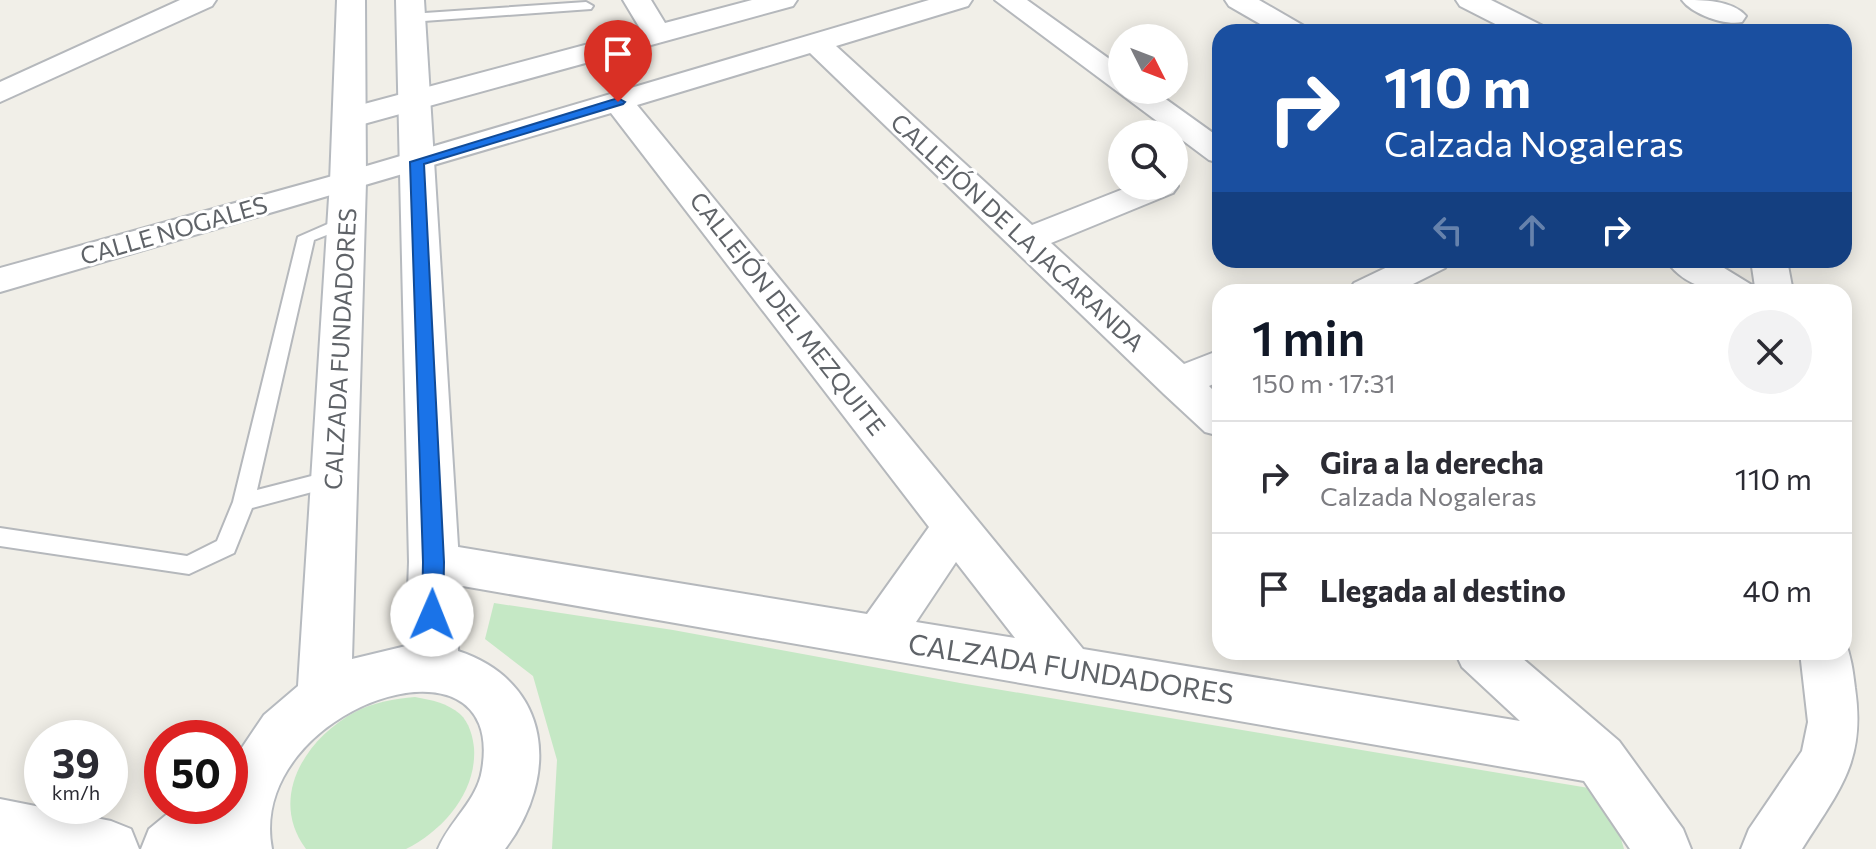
<!DOCTYPE html>
<html lang="es">
<meta charset="utf-8">
<style>
:root{--surface:#fff;--page:#f2f2f3;--text:#2b2b33;--muted:#7c7c81;--line:#e1e1e2;--accent:#111827}
body{margin:0;font-family:Commissioner,sans-serif;background:var(--page);color:var(--text);height:100vh;display:flex;flex-direction:column;font-size:30px;white-space:nowrap}
*{box-sizing:border-box;margin:0}
p{font-size:26px;color:var(--muted)}
.icon{flex:none;width:44px;height:44px;fill:none;stroke:currentColor;stroke-width:2;stroke-linecap:round;stroke-linejoin:round}
.map{position:relative;flex:1;overflow:hidden}
.panel{position:absolute;left:1212px;top:284px;width:640px;height:376px;display:flex;flex-direction:column;background:var(--surface);border-radius:24px;box-shadow:0 4px 20px #0003}
.panel>*{flex:none}
.banner{position:absolute;left:1212px;top:24px;width:640px;height:244px;border-radius:24px;box-shadow:0 4px 20px #0003;background:#1a4fa0;color:#fff;overflow:hidden}
.needle{width:52px;rotate:132deg}
.controls{position:absolute;left:1108px;top:24px;display:grid;gap:16px}
.controls a{display:grid;place-items:center;width:80px;height:80px;border-radius:50%;background:var(--surface);box-shadow:0 4px 20px #0003;font-size:40px}
.speed{position:absolute;left:24px;top:720px;display:flex;gap:16px;font-size:40px;font-weight:700;text-align:center}
.speed>*{display:grid;place-content:center;width:104px;height:104px;border-radius:50%;background:var(--surface);box-shadow:0 4px 20px #0003;line-height:1}
.speed small{font-size:20px;font-weight:400}
.speed .limit{border:12px solid #d22;background:#fff;color:#111}
.pin{position:absolute;display:grid;place-items:center;width:68px;height:68px;color:#fff;margin:-82px -34px;border-radius:50% 50% 50% 0;rotate:-45deg;box-shadow:0 0 8px #0007}
.pin .icon{rotate:45deg}
.me{position:absolute;width:88px;margin:-44px;rotate:1deg;stroke-linejoin:round;filter:drop-shadow(0 0 6px #0008)}
.turn{display:flex;align-items:center;gap:28px;height:168px;padding:0 40px;font-size:36px}
.turn .icon{width:104px;height:104px;stroke-width:2.5}
.turn b{display:block;font-size:56px;line-height:68px}
.lanes{display:flex;align-items:center;height:76px;padding:0 40px;background:#0003;justify-content:center;gap:40px;direction:ltr}
.lanes .off{opacity:.35}
.round{display:grid;place-items:center;flex:none;width:84px;height:84px;border-radius:42px;background:var(--page)}
.overview{display:flex;align-items:center;justify-content:space-between;height:136px;padding:0 40px}
h1{font-size:48px;font-weight:600;line-height:60px;color:var(--accent)}
ul{padding:0;list-style:none}
li{display:flex;align-items:center;gap:24px;height:112px;padding:0 40px;border-top:2px solid var(--line)}
li div{flex:1}
li b{display:block;font-size:30px}
li em{font-style:normal}
.map>svg:first-child{display:block}
.green{fill:#c5e8c5}
.lines{fill:none;stroke-linecap:round;stroke-linejoin:round}
.lane-casing{stroke:#b5b8bc;stroke-width:4}
.street-casing{stroke:#b5b8bc;stroke-width:4}
.secondary-casing{stroke:#b6babf;stroke-width:4}
.lane{fill:#fff;fill-rule:evenodd}
.street{fill:#fff;fill-rule:evenodd}
.secondary{fill:#fff;fill-rule:evenodd}
.route{fill:#1a73e8;stroke:#114b97;stroke-width:2}
.labels{text-anchor:middle;stroke-width:6;stroke-linejoin:round;paint-order:stroke}
.street-label{font-size:24px;fill:#5f6368;stroke:#fff}
.near-street-label{font-size:28px;fill:#5f6368;stroke:#fff}
</style>
<div class="map">
<svg width="1876" height="849" viewBox="0 0 1876 849">
<rect width="100%" height="100%" fill="#f1efe8"/>
<!-- green -->
<g class="green">
<path d="M494 603 673 630 960 683 1607 791 1624 849H552L557 760 533 676 485 639Z"/>
<path d="M415 697C432 700 447 703 460 714 469 722 473 737 474 748 477 791 444 830 406 849H306C268 798 305 739 355 712 374 702 394 699 415 697Z"/>
</g>
<g class="lines">
<defs>
<g id="lane">
<path d="M586 2 593 6 591 9 410 22 403 18 410 14Z"/>
<path d="M346 216 354 221 352 225 314 240 257 490 335 470 342 472 345 478 342 484 252 508 234 553 189 574 0 546V528L187 556 217 541 233 502 298 237Z"/>
</g>
<g id="street">
<path d="M180 0H216L212 6 0 102V82Z"/>
<path d="M623 0H651L665 23 752 0H797L793 6 360 125 349 127 338 125 333 118 338 111 641 30Z"/>
<path d="M929 0H972L968 6 836 46 1032 225 1131 186H1174V180L1178 186 1173 193 1051 243 1184 364 1220 350V381L1209 386 1220 397V436L1205 432 1164 394 810 53 637 105 1083 649 1520 721 1462 667 1455 652H1515L1619 741 1683 829 1691 849H1630L1584 781 434 581 417 575 411 562 417 549 434 543 867 614 929 527 611 113 0 292V268L336 175ZM956 562 1015 638 916 622Z"/>
<path d="M995 0H1027L1122 68V90H1153L1220 138V163L1209 160Z"/>
<path d="M1225 0H1259L1304 26 1308 32H1274L1229 6Z"/>
<path d="M1456 0H1491L1543 26 1547 32H1511L1460 6Z"/>
<path d="M1682 0C1703 0 1732 0 1746 16L1742 22C1725 26 1692 14 1682 0Z"/>
<path d="M1402 260H1450L1445 268 1397 292H1348L1354 283Z"/>
<path d="M1666 260H1711L1755 287 1751 260H1787L1793 292C1750 292 1693 301 1666 260Z"/>
<path d="M1844 639C1851 655 1853 671 1855 688 1866 762 1839 790 1802 849H1741L1749 829 1802 751 1808 722 1800 652H1844Z"/>
<path d="M230 783 240 787 248 806 240 825 212 849H141L149 829 177 806H230Z"/>
<path d="M0 799 111 821 131 829 139 849H0Z"/>
</g>
<path id="secondary" d="M337 0H365L366 182 352 659 406 646 409 562 396 0H424L459 562 458 651C552 682 560 776 505 849H438C450 820 477 801 482 770 508 619 245 709 272 849H212L210 826 214 806H230L233 761 264 715 298 686 330 182Z"/>
</defs>
<!-- lane casing -->
<use href="#lane" class="lane-casing"/>
<!-- street casing -->
<use href="#street" class="street-casing"/>
<!-- secondary casing -->
<use href="#secondary" class="secondary-casing"/>
<!-- lane -->
<use href="#lane" class="lane"/>
<!-- street -->
<use href="#street" class="street"/>
<!-- secondary -->
<use href="#secondary" class="secondary"/>
</g>
<!-- route -->
<path class="route" d="M618 98 625 102 623 104 424 164 444 562 443 615 440 622 432 624 425 622 422 615 423 562 410 162Z"/>
<g class="labels">
<!-- street labels -->
<g class="street-label">
<text transform="translate(174 231) rotate(-16)" y="8">CALLE NOGALES</text>
<text transform="translate(1017 233) rotate(43)" y="8">CALLEJÓN DE LA JACARANDA</text>
<text transform="translate(787 314) rotate(52)" y="8">CALLEJÓN DEL MEZQUITE</text>
<text transform="translate(341 349) rotate(-87)" y="8">CALZADA FUNDADORES</text>
</g>
<!-- near-street labels -->
<g class="near-street-label">
<text transform="translate(1071 669) rotate(9)" y="10">CALZADA FUNDADORES</text>
</g>
</g>
</svg>
<div class="controls">
<a><svg class="needle" viewBox="-14 -14 28 28"><path d="M0-13l5 13h-10z" fill="#e53935"/><path d="M0 13l5-13h-10z" fill="#7c7c81"/></svg></a>
<a><svg class="icon" aria-label="search" viewBox="0 0 24 24"><circle cx="10" cy="10" r="6"/><path d="M15 15l6 6"/></svg></a>
</div>
<div class="speed"><div>39<small>km/h</small></div><div class="limit">50</div></div>
<div class="pin" style="left:618px;top:102px;background:#d93025"><svg class="icon" aria-label="arrive" viewBox="0 0 24 24"><path d="M6 21V4h12l-3 4 3 4H6"/></svg></div>
<svg class="me" style="left:432px;top:615px" viewBox="-20 -20 40 40"><circle r="19" fill="#fff"/><path d="M0-13L10 11 0 6-10 11z" fill="#1a73e8"/></svg>
<div class="banner">
<div class="turn"><svg class="icon" aria-label="right" viewBox="0 0 24 24"><path d="M7 20v-9h11M14 6l5 5-5 5"/></svg><div><b>110 m</b>Calzada Nogaleras</div></div>
<div class="lanes"><svg class="icon off" aria-label="left" viewBox="0 0 24 24"><path d="M17 20v-9H6M10 6l-5 5 5 5"/></svg><svg class="icon off" aria-label="ahead" viewBox="0 0 24 24"><path d="M12 20V5M6 11l6-6 6 6"/></svg><svg class="icon" aria-label="right" viewBox="0 0 24 24"><path d="M7 20v-9h11M14 6l5 5-5 5"/></svg></div>
</div>
<section class="panel">
<div class="overview"><div><h1>1 min</h1><p>150 m · 17:31</p></div><a class="round"><svg class="icon" aria-label="close" viewBox="0 0 24 24"><path d="M6 6l12 12M18 6L6 18"/></svg></a></div>
<ul>
<li><svg class="icon" aria-label="right" viewBox="0 0 24 24"><path d="M7 20v-9h11M14 6l5 5-5 5"/></svg><div><b>Gira a la derecha</b><p>Calzada Nogaleras</p></div><em>110 m</em></li>
<li><svg class="icon" aria-label="arrive" viewBox="0 0 24 24"><path d="M6 21V4h12l-3 4 3 4H6"/></svg><div><b>Llegada al destino</b></div><em>40 m</em></li>
</ul>
</section>
</div>
